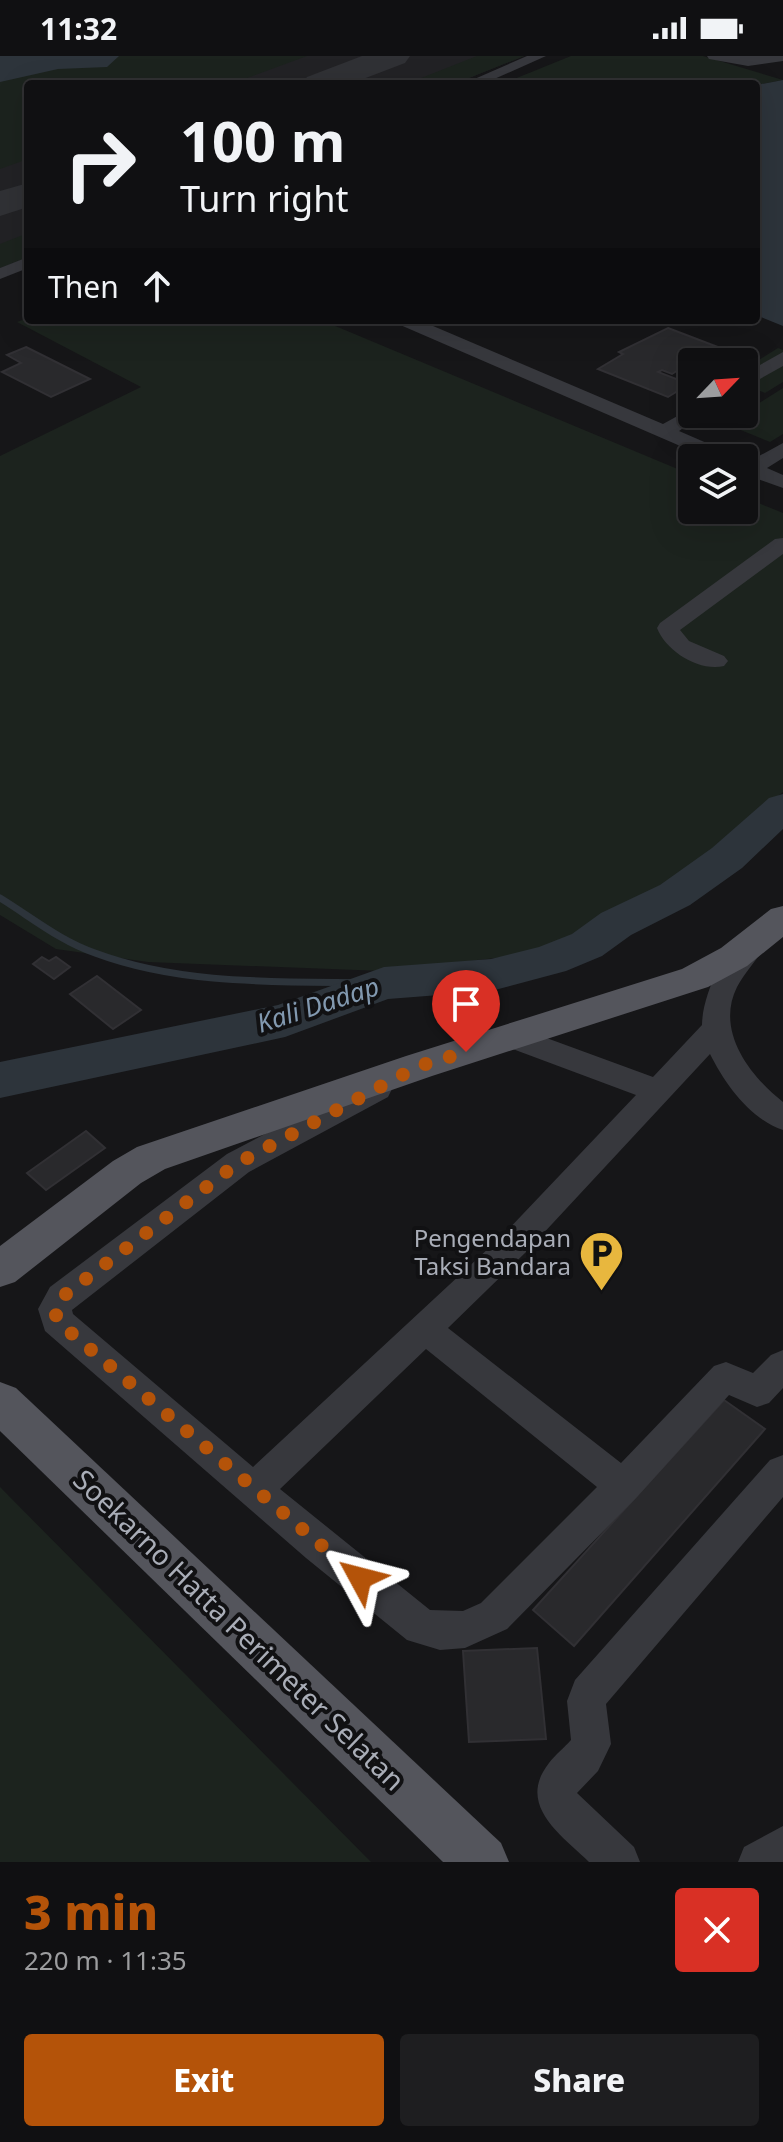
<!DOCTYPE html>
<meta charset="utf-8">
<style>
:root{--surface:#101012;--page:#1e1e20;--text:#f1f3f6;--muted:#9c9d9f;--line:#303032;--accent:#b45309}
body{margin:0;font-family:"Noto Sans",sans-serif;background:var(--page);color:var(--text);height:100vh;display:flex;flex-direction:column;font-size:30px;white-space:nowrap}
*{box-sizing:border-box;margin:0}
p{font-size:26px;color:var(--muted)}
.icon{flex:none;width:44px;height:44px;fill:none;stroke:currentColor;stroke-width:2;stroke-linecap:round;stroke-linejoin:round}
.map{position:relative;height:1806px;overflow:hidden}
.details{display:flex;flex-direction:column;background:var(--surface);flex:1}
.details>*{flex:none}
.top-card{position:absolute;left:24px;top:24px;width:736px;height:244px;border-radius:8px;box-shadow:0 8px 32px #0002,0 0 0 2px var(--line);background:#101012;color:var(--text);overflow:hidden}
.needle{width:52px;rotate:65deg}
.buttons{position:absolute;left:678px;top:292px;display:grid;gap:16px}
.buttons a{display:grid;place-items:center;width:80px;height:80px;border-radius:8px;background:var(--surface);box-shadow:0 8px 32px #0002,0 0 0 2px var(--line);font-size:40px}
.pin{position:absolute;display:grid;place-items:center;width:68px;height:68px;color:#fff;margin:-82px -34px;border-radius:50% 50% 50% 0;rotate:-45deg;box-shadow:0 0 8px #0007}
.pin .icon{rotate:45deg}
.me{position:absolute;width:88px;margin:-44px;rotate:308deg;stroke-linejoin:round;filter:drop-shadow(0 0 6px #0008)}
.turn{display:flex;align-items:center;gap:28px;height:168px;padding:0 24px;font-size:36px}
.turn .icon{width:104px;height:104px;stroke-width:2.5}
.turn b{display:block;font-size:56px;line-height:68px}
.then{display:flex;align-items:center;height:76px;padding:0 24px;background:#0003;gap:16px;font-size:30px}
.round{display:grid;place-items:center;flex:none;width:84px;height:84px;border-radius:8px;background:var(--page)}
.summary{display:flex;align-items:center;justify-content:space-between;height:136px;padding:0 24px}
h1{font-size:48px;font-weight:800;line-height:60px;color:var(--accent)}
.action{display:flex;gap:16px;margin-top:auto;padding:16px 24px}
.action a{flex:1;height:92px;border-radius:8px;background:var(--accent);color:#fff;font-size:32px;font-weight:800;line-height:92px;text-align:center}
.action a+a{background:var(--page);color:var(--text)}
.status{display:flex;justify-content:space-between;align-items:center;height:56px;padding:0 40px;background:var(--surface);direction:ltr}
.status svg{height:22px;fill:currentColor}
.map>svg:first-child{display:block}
.built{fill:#222225}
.green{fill:#1c231e}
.water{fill:#2d343b}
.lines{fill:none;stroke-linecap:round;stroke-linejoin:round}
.stream{stroke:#2d343b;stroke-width:7}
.river{fill:#2d343b;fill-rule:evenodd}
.taxiway{fill:#303135;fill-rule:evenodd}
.building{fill:#29292c;stroke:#313034;stroke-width:2}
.minor{fill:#37383d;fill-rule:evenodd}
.major{fill:#54555c;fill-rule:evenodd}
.route{stroke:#b45309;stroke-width:14;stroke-dasharray:0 25.2}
.labels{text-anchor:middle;stroke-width:8;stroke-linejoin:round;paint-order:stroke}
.poi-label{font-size:24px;fill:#a9adb7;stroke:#111113;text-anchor:end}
.water-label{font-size:26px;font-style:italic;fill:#8299b0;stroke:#111113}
.near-street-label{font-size:28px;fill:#a9adb7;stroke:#111113}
</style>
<div class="status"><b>11:32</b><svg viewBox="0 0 49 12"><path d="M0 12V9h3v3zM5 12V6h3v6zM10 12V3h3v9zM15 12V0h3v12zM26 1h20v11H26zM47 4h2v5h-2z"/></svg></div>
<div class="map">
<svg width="783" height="1806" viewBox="0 0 783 1806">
<rect width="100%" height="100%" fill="#161618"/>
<!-- built -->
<g class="built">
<path d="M266 0H524L454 28H193Z"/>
<path d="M28 89V201L0 212V99Z"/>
</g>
<!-- green -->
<g class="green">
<path d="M0 0H307L231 28H28V103L0 113Z"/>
<path d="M477 0H524L454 28H406Z"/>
<path d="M571 0H703L783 24 757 29 502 28Z"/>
<path d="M28 177V201L0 212V188Z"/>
<path d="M28 262 321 264 692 419V454H744V441L783 457V736L668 831 538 897 383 915 148 906 56 893 0 859V400L141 331 17 266Z"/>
<path d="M778 292 783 294V326L765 337 744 329V313Z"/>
<path d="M783 332V378L770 386 726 368Z"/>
<path d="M0 1431 371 1806H0Z"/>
</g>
<!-- water -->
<g class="water">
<path d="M0 0H119L107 11 58 13 0 26Z"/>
<path d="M783 24V270L756 259V29Z"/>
</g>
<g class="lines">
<!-- stream -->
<path class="stream" d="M0 842C31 861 60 885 95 897 186 931 288 925 384 927"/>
<!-- river -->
<path class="river" d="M783 738V773L742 812 690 849 631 879 602 900 566 915 491 935 388 943 285 981 0 1042V1006L278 949 384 911 491 903 539 891 572 878 601 857 660 829 712 792 769 742Z"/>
<!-- taxiway -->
<g class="taxiway">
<path d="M362 0H410L405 7 350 28H302L307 21Z"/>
<path d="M28 127V151L0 160V135Z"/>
</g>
</g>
<!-- building -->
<g class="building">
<path d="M668 272 736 298 722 306H699L685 300 682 302 691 306 672 318 662 314 658 316 689 328 668 341 598 313 623 298 619 296Z"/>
<path d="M26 291 90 323 51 341 2 316 21 307 7 299Z"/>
<path d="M42 901 49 905 56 901 70 911 54 923 33 908Z"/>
<path d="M97 920 141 954 113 973 70 938Z"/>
<path d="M86 1075 105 1092 46 1134 27 1117Z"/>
<path d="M724 1344 765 1373 574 1590 533 1554Z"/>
<path d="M537 1592 546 1683 469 1686 463 1595Z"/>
</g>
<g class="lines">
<!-- minor -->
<g class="minor">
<path d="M527 0H546L483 28H463Z"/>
<path d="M707 0H783V5L748 10 709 3Z"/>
<path d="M28 201V212L0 223V212Z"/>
<path d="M395 264H419L663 368 692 352V358H703L679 375 732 398 735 402H708L398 268Z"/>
<path d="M783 296V310L744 332V318Z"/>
<path d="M783 387V402L767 412 783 419V432L744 418V404L750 405Z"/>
<path d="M783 482V498L680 574 689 585 724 600 728 605 724 610C699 616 666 595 657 572L660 567 775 483Z"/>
<path d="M752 879 762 882 766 889C757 904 745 916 737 931 715 975 750 1020 783 1046V1074C750 1063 725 1028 710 998L526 1196 448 1272 621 1407 714 1310 726 1306 753 1317 771 1299 783 1294V1332L769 1347 757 1351 729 1339 636 1442 507 1573 465 1592 440 1594 407 1584 306 1502 45 1275 38 1253 50 1231 227 1098 366 1025 377 1022 388 1025 392 1033 388 1041 249 1116 72 1254 73 1258 253 1411 504 1178 636 1039 502 989 497 981 502 973 512 970 522 973 653 1021 702 969C702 942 724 887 752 879ZM426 1293 597 1431 481 1547 463 1555 430 1554 280 1433Z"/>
<path d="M783 1399V1441L606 1648 611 1688 598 1715 577 1737 634 1791 640 1806H589C561 1779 516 1749 549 1707 555 1699 564 1692 571 1684L567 1645 575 1624 770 1404Z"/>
<path d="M783 1770V1806H738L744 1791Z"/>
</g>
<!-- major -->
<g class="major">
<path d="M783 850V881L747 910 708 931 432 1020 165 1113 141 1127 15 1226 0 1231V1190L113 1105 137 1091 406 1000 682 913 721 892 771 853Z"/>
<path d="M0 1326 16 1332 501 1787 509 1806H443L0 1375Z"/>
</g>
</g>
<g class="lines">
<!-- route -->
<path class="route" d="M360 1522 57 1265 55 1253 62 1241 238 1107 419 1010 466 996"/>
</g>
<!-- icons -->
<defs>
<symbol id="parking-pin" viewBox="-11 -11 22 30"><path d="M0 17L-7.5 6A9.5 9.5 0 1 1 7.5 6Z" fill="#e8b73e" stroke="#111113"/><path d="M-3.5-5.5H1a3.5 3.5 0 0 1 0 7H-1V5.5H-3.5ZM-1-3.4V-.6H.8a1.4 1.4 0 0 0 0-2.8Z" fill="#111"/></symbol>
</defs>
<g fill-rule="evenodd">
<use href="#parking-pin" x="576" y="1172" width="51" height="69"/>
</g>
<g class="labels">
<!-- poi labels -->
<g class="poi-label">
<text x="571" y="1191">Pengendapan<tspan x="571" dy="28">Taksi Bandara</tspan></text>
</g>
<!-- water labels -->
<g class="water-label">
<text transform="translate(318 949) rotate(-18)" y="9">Kali Dadap</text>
</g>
<!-- near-street labels -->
<g class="near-street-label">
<text transform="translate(239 1574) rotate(44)" y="10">Soekarno Hatta Perimeter Selatan</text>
</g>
</g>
</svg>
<div class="buttons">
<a><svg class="needle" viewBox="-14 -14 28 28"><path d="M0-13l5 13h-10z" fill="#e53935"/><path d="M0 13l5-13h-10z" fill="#9c9d9f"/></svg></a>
<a><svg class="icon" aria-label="layers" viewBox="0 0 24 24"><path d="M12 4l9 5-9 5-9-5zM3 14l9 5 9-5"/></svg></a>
</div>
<div class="pin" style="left:466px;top:996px;background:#d93025"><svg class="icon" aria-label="arrive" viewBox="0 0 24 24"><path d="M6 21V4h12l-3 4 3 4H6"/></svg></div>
<svg class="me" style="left:360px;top:1522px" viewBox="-20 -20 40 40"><path d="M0-17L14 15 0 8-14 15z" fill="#b45309" stroke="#fff" stroke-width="4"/></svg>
<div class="top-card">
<div class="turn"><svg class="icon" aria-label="right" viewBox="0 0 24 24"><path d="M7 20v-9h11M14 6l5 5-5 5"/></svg><div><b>100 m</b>Turn right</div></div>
<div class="then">Then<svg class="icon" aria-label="ahead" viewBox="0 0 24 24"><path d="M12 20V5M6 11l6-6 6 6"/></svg></div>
</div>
</div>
<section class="details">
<div class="summary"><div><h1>3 min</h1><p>220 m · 11:35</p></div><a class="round" style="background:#d93025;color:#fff"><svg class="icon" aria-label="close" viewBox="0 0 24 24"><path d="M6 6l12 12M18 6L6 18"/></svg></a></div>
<div class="action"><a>Exit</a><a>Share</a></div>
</section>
